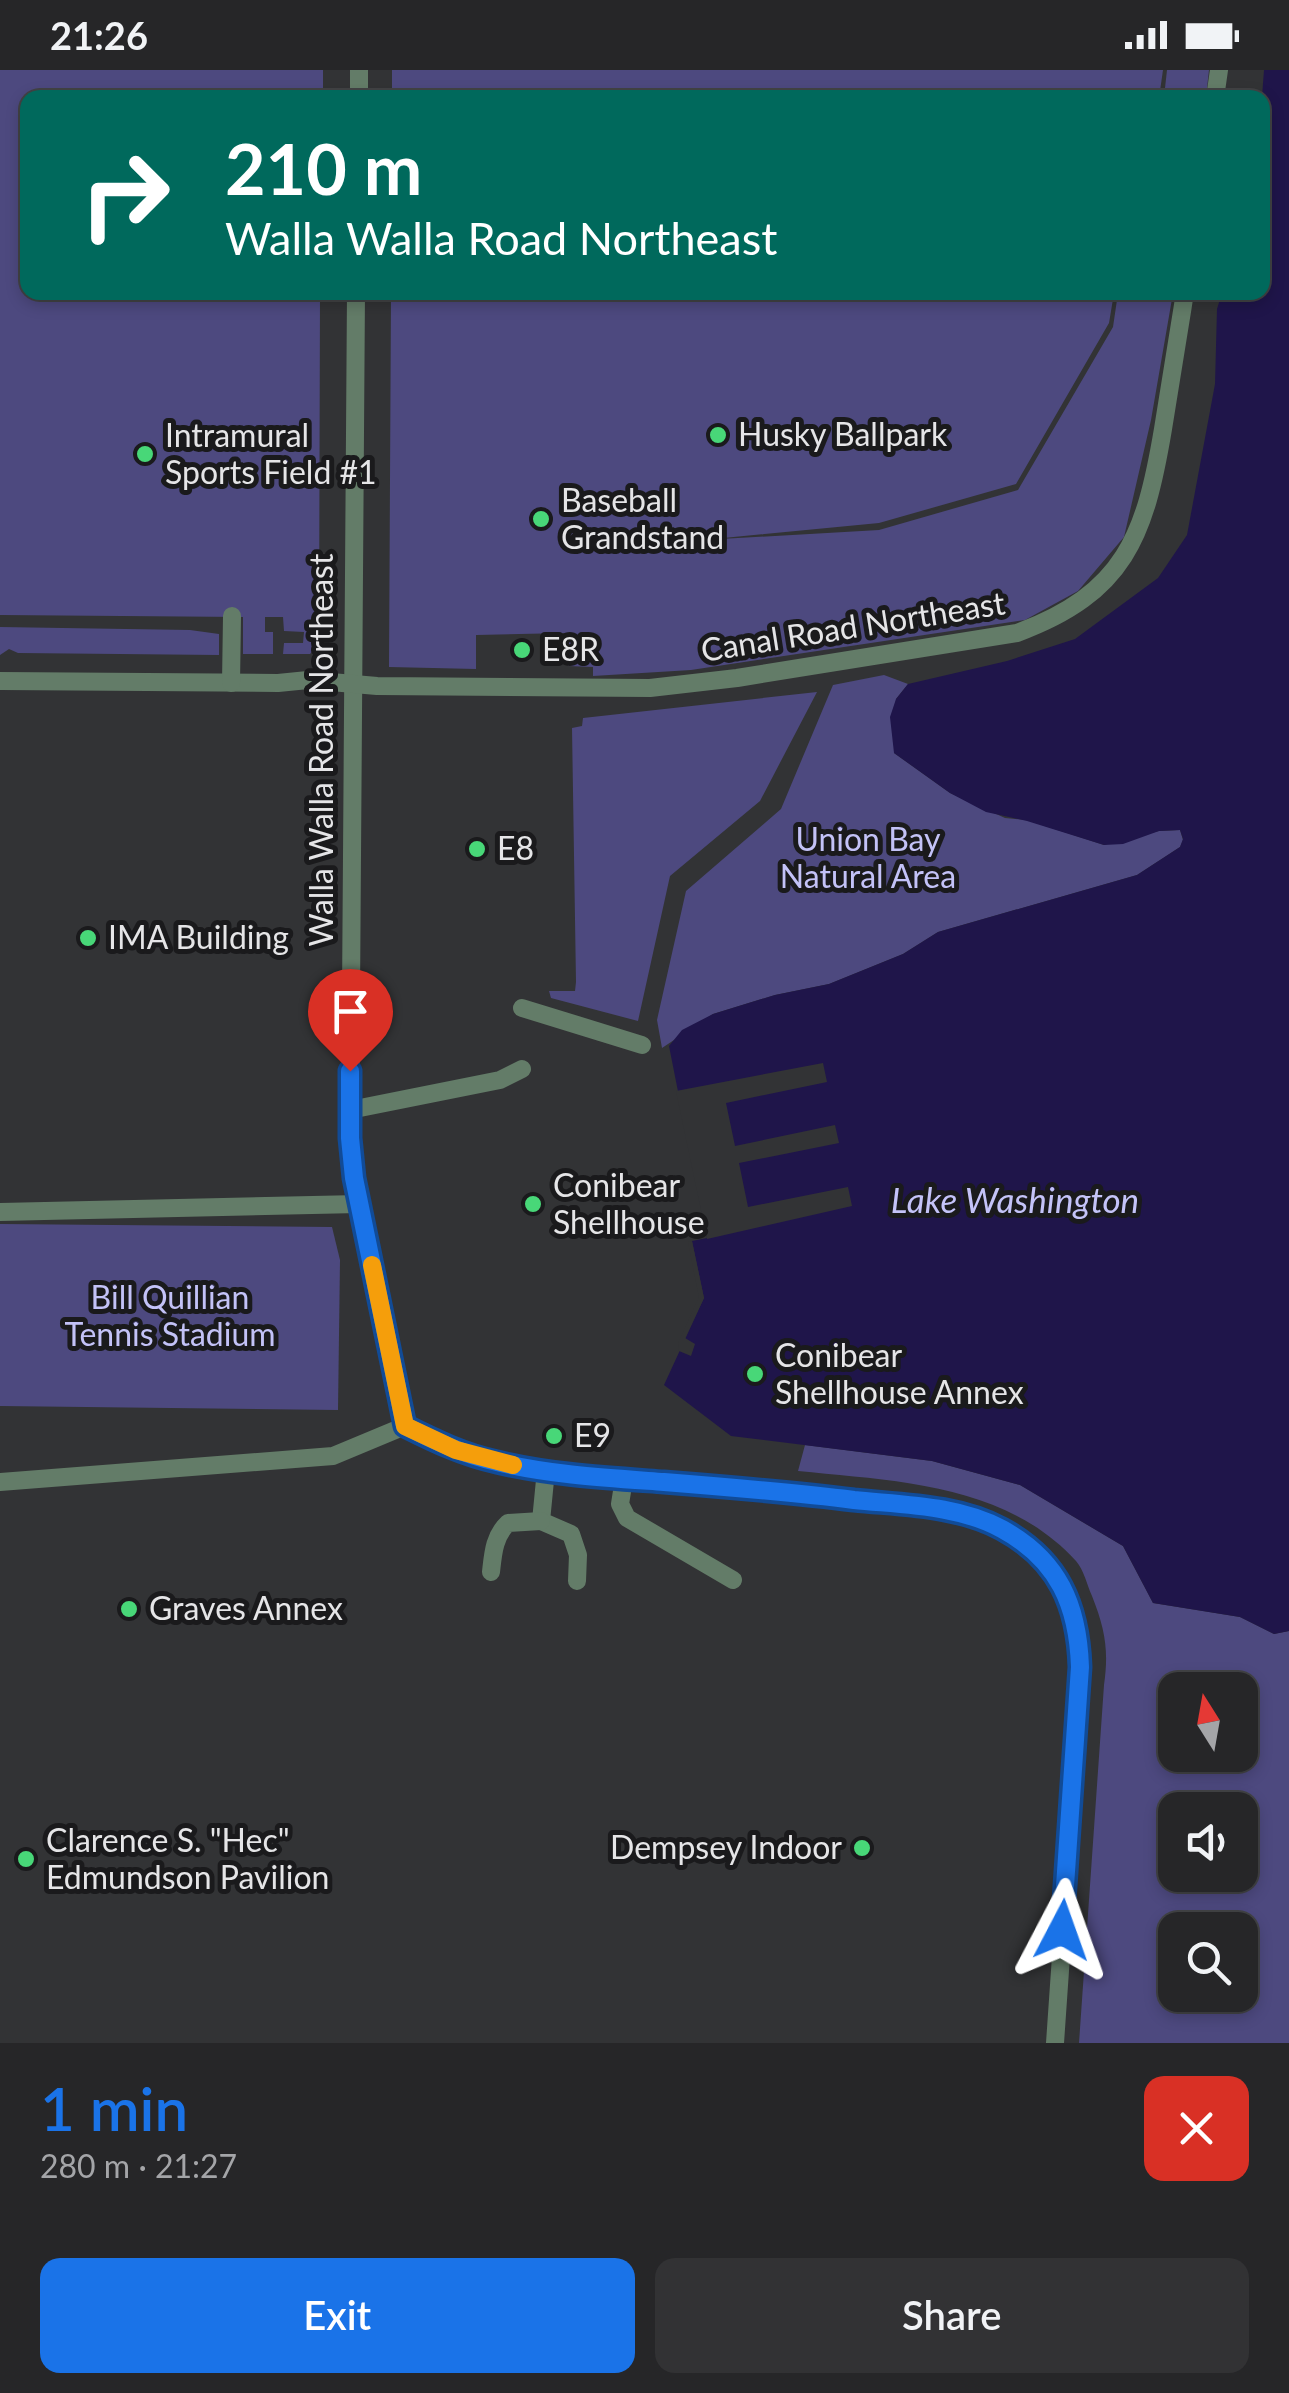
<!DOCTYPE html>
<meta charset="utf-8">
<style>
:root{--surface:#262628;--page:#323234;--text:#f1f3f6;--muted:#a4a5a8;--line:#424345;--accent:#1a73e8}
body{margin:0;font-family:Lato,sans-serif;background:var(--page);color:var(--text);height:100vh;display:flex;flex-direction:column;font-size:38px;white-space:nowrap}
*{box-sizing:border-box;margin:0}
p{font-size:32px;color:var(--muted)}
.icon{flex:none;width:55px;height:55px;fill:none;stroke:currentColor;stroke-width:2;stroke-linecap:round;stroke-linejoin:round}
.map{position:relative;height:1973px;overflow:hidden}
.side{display:flex;flex-direction:column;background:var(--surface);flex:1}
.side>*{flex:none}
.banner{position:absolute;left:20px;top:20px;width:1250px;height:210px;border-radius:20px;box-shadow:0 5px 15px #0003,0 0 0 2px var(--line);background:#00695c;color:#fff;overflow:hidden}
.needle{width:65px;rotate:349deg}
.fabs{position:absolute;left:1158px;top:1602px;display:grid;gap:20px}
.fabs a{display:grid;place-items:center;width:100px;height:100px;border-radius:20px;background:var(--surface);box-shadow:0 5px 15px #0003,0 0 0 2px var(--line);font-size:50px}
.pin{position:absolute;display:grid;place-items:center;width:85px;height:85px;color:#fff;margin:-102px -42px;border-radius:50% 50% 50% 0;rotate:-45deg;box-shadow:0 0 10px #0007}
.pin .icon{rotate:45deg}
.me{position:absolute;width:110px;margin:-55px;rotate:4deg;stroke-linejoin:round;filter:drop-shadow(0 0 8px #0008)}
.turn{display:flex;align-items:center;gap:35px;height:210px;padding:0 40px;font-size:45px}
.turn .icon{width:130px;height:130px;stroke-width:2.5}
.turn b{display:block;font-size:70px;line-height:85px}
.round{display:grid;place-items:center;flex:none;width:105px;height:105px;border-radius:20px;background:var(--page)}
.headline{display:flex;align-items:center;justify-content:space-between;height:170px;padding:0 40px}
h1{font-size:60px;font-weight:600;line-height:75px;color:var(--accent)}
.cta{display:flex;gap:20px;margin-top:auto;padding:20px 40px}
.cta a{flex:1;height:115px;border-radius:20px;background:var(--accent);color:#fff;font-size:40px;font-weight:600;line-height:115px;text-align:center}
.cta a+a{background:var(--page);color:var(--text)}
.status{display:flex;justify-content:space-between;align-items:center;height:70px;padding:0 50px;background:var(--surface);direction:ltr}
.status svg{height:28px;fill:currentColor}
.map>svg:first-child{display:block}
.green{fill:#4d497f;fill-rule:evenodd}
.water{fill:#1f154a}
.pier{fill:#323335}
.lines{fill:none;stroke-linecap:round;stroke-linejoin:round}
.service{stroke:#637c68;stroke-width:18}
.route-casing{stroke:#114b97;stroke-width:25}
.route{stroke:#1a73e8;stroke-width:18}
.slow{stroke:#f59e0b;stroke-width:18}
.poi-dot{fill:#48d778;stroke:#1a1a1c;stroke-width:4}
.labels{text-anchor:middle;stroke-width:10;stroke-linejoin:round;paint-order:stroke}
.poi-label{font-size:32px;fill:#e5e5e7;stroke:#1a1a1c;text-anchor:start}
.street-label{font-size:32px;fill:#e5e5e7;stroke:#1a1a1c}
.park-label{font-size:32px;fill:#c3c2f7;stroke:#1a1a1c}
.water-label{font-size:35px;font-style:italic;fill:#c4c3f8;stroke:#1a1a1c}
</style>
<div class="status"><b>21:26</b><svg viewBox="0 0 49 12"><path d="M0 12V9h3v3zM5 12V6h3v6zM10 12V3h3v9zM15 12V0h3v12zM26 1h20v11H26zM47 4h2v5h-2z"/></svg></div>
<div class="map">
<svg width="1289" height="1973" viewBox="0 0 1289 1973">
<rect width="100%" height="100%" fill="#323335"/>
<!-- green -->
<g class="green">
<path d="M0 0H323V27L28 28V222L320 223 319 574 310 584H283L284 573H303L304 562 284 561 283 547H265V562H273V584H243V547L0 545Z"/>
<path d="M392 0H1163L1159 28H392Z"/>
<path d="M1167 0H1209L1206 27H1164Z"/>
<path d="M391 223H1114L1109 253 1016 414 879 453 703 470 879 460 1018 420 1113 257 1118 223H1173L1151 350 1124 467 1078 521 1025 550 691 600 593 606V597L568 596 566 563 476 565V599L389 597Z"/>
<path d="M0 557 190 560 219 564V585L18 583 9 579 0 585Z"/>
<path d="M884 605 908 614 896 629 894 683 950 723 1005 748 1027 750 1104 775 1159 761 1180 760 1183 770 1180 777 1137 805 938 862 903 884 829 914 775 925 713 944 662 978 657 950 686 821 781 739 833 615Z"/>
<path d="M817 622 760 731 670 806 638 951 551 928 549 921H575L576 912 572 658 582 656 583 648Z"/>
<path d="M0 1154 332 1157 340 1190 338 1340 0 1336Z"/>
<path d="M805 1375 932 1391 1020 1415 1123 1476 1153 1533 1240 1547 1274 1564 1289 1561V1973H1079L1104 1615C1109 1580 1105 1559 1092 1526 1087 1515 1084 1500 1076 1491 1005 1413 894 1411 798 1401ZM1175 1620H1240V1685H1175ZM1175 1740H1240V1805H1175ZM1175 1860H1240V1925H1175Z"/>
</g>
<!-- water -->
<path class="water" d="M1264 0H1289V1561L1274 1564 1240 1547 1153 1533 1123 1476 1020 1415 932 1391 731 1366 664 1315 704 1228 692 1171 707 1168 669 976 682 960 713 944 775 925 829 914 903 884 938 862 1137 805 1180 777 1183 769 1180 760 1159 761 1123 774 1104 775 1027 751 986 742 950 723 894 683 890 647 896 629 908 614 1007 591 1075 569 1158 508 1187 465 1215 314 1217 239 1222 223 1262 222V27Z"/>
<!-- pier -->
<g class="pier">
<path d="M823 993 827 1012 726 1033 735 1076 835 1055 839 1073 739 1093 748 1137 848 1117 852 1136 707 1169 676 1021Z"/>
<path d="M692 1171 704 1228 685 1268 695 1274 691 1286 679 1281 678 1273 699 1227 688 1172Z"/>
</g>
<g class="lines">
<!-- service -->
<g class="service">
<path d="M359 28V0"/>
<path d="M1215 28 1219 0"/>
<path d="M356 222 350 1068 354 1108 405 1356"/>
<path d="M0 611 278 613 308 610 377 616 650 618 737 608 1017 563C1125 523 1145 466 1163 359 1170 314 1178 268 1185 222"/>
<path d="M231 613 232 546"/>
<path d="M522 938 642 975"/>
<path d="M350 1040 500 1010 522 999"/>
<path d="M0 1142 359 1134"/>
<path d="M405 1356C435 1371 465 1384 497 1392 554 1406 614 1408 671 1413 732 1417 793 1423 854 1430 903 1435 958 1435 1002 1459 1059 1490 1078 1537 1081 1597L1055 1973"/>
<path d="M546 1400 541 1451 571 1464 578 1485 577 1511"/>
<path d="M624 1409 620 1434 627 1448 733 1510"/>
<path d="M0 1412 333 1386 405 1356"/>
<path d="M491 1502C493 1484 494 1466 508 1453L541 1451"/>
</g>
</g>
<g class="lines">
<defs>
<path id="route" d="M350 1001V1068L354 1108 405 1356C435 1371 464 1385 497 1392 551 1405 608 1408 664 1412 727 1417 790 1422 854 1430 903 1435 958 1435 1002 1459 1059 1490 1078 1536 1080 1597L1062 1860"/>
</defs>
<!-- route casing -->
<use href="#route" class="route-casing"/>
<!-- route -->
<use href="#route" class="route"/>
<!-- slow -->
<path class="slow" d="M372 1195 405 1356 456 1380 513 1395"/>
</g>
<!-- markers -->
<g class="poi-dot">
<circle cx="718" cy="365" r="10"/>
<circle cx="145" cy="384" r="10"/>
<circle cx="541" cy="449" r="10"/>
<circle cx="522" cy="580" r="10"/>
<circle cx="477" cy="779" r="10"/>
<circle cx="88" cy="868" r="10"/>
<circle cx="533" cy="1134" r="10"/>
<circle cx="755" cy="1304" r="10"/>
<circle cx="554" cy="1366" r="10"/>
<circle cx="129" cy="1539" r="10"/>
<circle cx="862" cy="1778" r="10"/>
<circle cx="26" cy="1789" r="10"/>
</g>
<g class="labels">
<!-- poi labels -->
<g class="poi-label">
<text x="738" y="376">Husky Ballpark</text>
<text x="165" y="377">Intramural<tspan x="165" dy="37">Sports Field #1</tspan></text>
<text x="561" y="442">Baseball<tspan x="561" dy="37">Grandstand</tspan></text>
<text x="542" y="591">E8R</text>
<text x="497" y="790">E8</text>
<text x="108" y="879">IMA Building</text>
<text x="553" y="1127">Conibear<tspan x="553" dy="37">Shellhouse</tspan></text>
<text x="775" y="1297">Conibear<tspan x="775" dy="37">Shellhouse Annex</tspan></text>
<text x="574" y="1377">E9</text>
<text x="149" y="1550">Graves Annex</text>
<text x="46" y="1782">Clarence S. "Hec"<tspan x="46" dy="37">Edmundson Pavilion</tspan></text>
<text x="842" y="1789" text-anchor="end">Dempsey Indoor</text>
</g>
<!-- street labels -->
<g class="street-label">
<text transform="translate(853 557) rotate(-9)" y="11">Canal Road Northeast</text>
<text transform="translate(322 680) rotate(-90)" y="11">Walla Walla Road Northeast</text>
</g>
<!-- park labels -->
<g class="park-label">
<text x="868" y="781">Union Bay<tspan x="868" dy="37">Natural Area</tspan></text>
<text x="170" y="1239">Bill Quillian<tspan x="170" dy="37">Tennis Stadium</tspan></text>
</g>
<!-- water labels -->
<g class="water-label">
<text x="1015" y="1143">Lake Washington</text>
</g>
</g>
</svg>
<div class="fabs">
<a><svg class="needle" viewBox="-14 -14 28 28"><path d="M0-13l5 13h-10z" fill="#e53935"/><path d="M0 13l5-13h-10z" fill="#a4a5a8"/></svg></a>
<a><svg class="icon" aria-label="sound" viewBox="0 0 24 24"><path d="M4 9h4l5-4v14l-5-4H4zM17 9q2 3 0 6"/></svg></a>
<a><svg class="icon" aria-label="search" viewBox="0 0 24 24"><circle cx="10" cy="10" r="6"/><path d="M15 15l6 6"/></svg></a>
</div>
<div class="pin" style="left:350px;top:1001px;background:#d93025"><svg class="icon" aria-label="arrive" viewBox="0 0 24 24"><path d="M6 21V4h12l-3 4 3 4H6"/></svg></div>
<svg class="me" style="left:1062px;top:1860px" viewBox="-20 -20 40 40"><path d="M0-17L14 15 0 8-14 15z" fill="#1a73e8" stroke="#fff" stroke-width="4"/></svg>
<div class="banner">
<div class="turn"><svg class="icon" aria-label="right" viewBox="0 0 24 24"><path d="M7 20v-9h11M14 6l5 5-5 5"/></svg><div><b>210 m</b>Walla Walla Road Northeast</div></div>
</div>
</div>
<section class="side">
<div class="headline"><div><h1>1 min</h1><p>280 m · 21:27</p></div><a class="round" style="background:#d93025;color:#fff"><svg class="icon" aria-label="close" viewBox="0 0 24 24"><path d="M6 6l12 12M18 6L6 18"/></svg></a></div>
<div class="cta"><a>Exit</a><a>Share</a></div>
</section>
